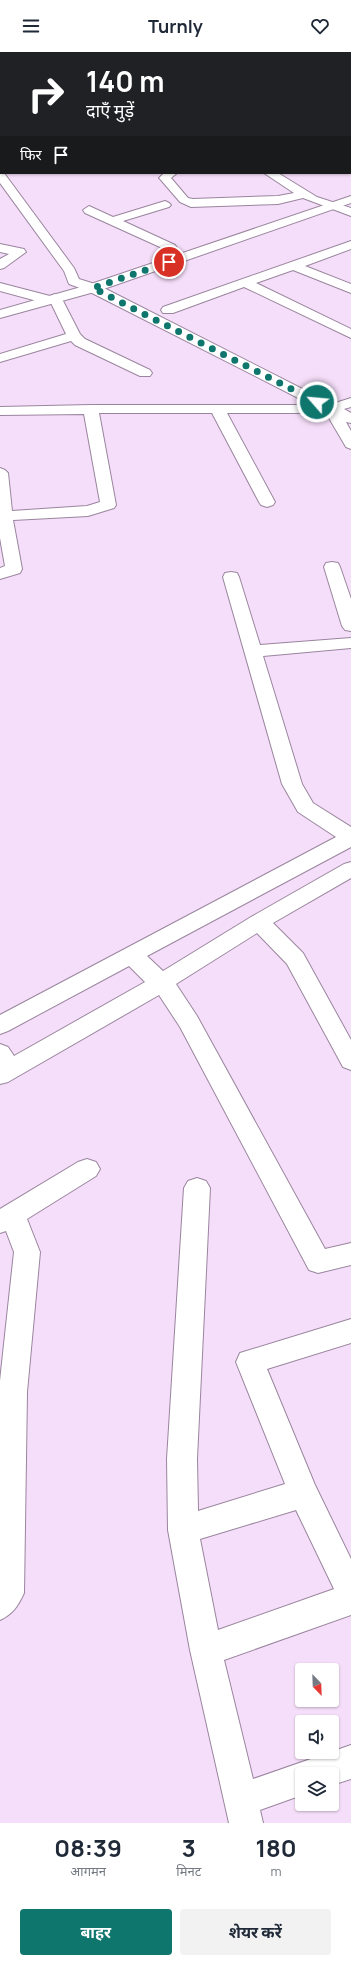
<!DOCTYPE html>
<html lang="hi">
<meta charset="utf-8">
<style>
:root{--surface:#fff;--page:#f2f2f3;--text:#1f2937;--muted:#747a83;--accent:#0f766e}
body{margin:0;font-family:Manrope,"Noto Sans Devanagari",sans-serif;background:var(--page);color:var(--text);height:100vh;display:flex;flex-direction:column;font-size:15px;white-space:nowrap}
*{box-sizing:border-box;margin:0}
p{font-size:13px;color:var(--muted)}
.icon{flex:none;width:22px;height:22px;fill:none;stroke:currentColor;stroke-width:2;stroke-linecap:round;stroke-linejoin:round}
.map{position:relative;height:1771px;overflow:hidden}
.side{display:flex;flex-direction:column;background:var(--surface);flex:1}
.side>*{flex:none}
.hud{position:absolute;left:0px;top:0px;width:351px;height:122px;box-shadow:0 1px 3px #0004;background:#202124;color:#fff;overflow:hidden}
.needle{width:26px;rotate:157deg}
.buttons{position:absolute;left:295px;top:1611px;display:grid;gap:8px}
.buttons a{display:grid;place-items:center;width:44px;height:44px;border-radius:4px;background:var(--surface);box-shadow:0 1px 3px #0004;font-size:20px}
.pin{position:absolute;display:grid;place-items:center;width:34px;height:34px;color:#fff;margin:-17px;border:2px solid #fff;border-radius:50%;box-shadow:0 1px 4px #0007}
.me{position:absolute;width:44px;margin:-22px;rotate:297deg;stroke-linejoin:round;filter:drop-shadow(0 0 3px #0008)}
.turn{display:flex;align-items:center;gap:14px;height:84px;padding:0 20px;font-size:18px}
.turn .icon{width:52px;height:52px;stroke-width:2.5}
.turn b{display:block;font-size:28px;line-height:34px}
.then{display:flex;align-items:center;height:38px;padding:0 20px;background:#0003;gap:8px;font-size:15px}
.eta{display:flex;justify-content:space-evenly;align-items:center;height:68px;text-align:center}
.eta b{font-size:24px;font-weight:700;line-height:28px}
.cta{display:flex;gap:8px;margin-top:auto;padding:8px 20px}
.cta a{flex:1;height:46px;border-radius:4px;background:var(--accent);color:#fff;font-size:16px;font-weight:700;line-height:46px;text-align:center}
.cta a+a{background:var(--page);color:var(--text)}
header{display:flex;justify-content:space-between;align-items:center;height:52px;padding:0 20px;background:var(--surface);font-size:18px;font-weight:700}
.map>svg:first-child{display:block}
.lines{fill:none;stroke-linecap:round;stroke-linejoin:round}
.minor-casing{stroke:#9a859e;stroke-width:2}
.tertiary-casing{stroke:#9a859e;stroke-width:2}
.minor{fill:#fff;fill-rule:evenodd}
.tertiary{fill:#fff;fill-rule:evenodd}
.route{stroke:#0f766e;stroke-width:7;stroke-dasharray:0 12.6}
</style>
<header><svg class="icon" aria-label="menu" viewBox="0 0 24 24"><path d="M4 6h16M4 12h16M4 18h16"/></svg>Turnly<svg class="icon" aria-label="heart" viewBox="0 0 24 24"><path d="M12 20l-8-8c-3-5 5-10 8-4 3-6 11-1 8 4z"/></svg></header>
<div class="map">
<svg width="351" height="1771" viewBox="0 0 351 1771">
<rect width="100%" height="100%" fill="#f5def9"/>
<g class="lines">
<defs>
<g id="minor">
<path d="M0 120 4 121 74 216 79 227 98 233 332 352 351 346V355L344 357 351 361V371L346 370 351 379V397L346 395 326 361H227L275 450 273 453 267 455 261 453 259 450 212 361H99L116 453 114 456 88 464 13 468 22 517 20 521 0 527V516L5 514 0 486V416L5 418 8 421 12 459 87 454 100 450 84 362 0 363V355L91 353H312L88 239 69 232 64 219 0 131Z"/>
<path d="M164 121H177L171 126 188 146 193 147 278 144 294 141 264 121H278L317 145 351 156V164L303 146 278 152 191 155 180 150 161 128 159 126Z"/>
<path d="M165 149 169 151 171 153 169 155 123 169 175 193 177 196 175 199 171 200 85 161 83 158 89 154 113 165Z"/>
<path d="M351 189V197L305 214 351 232V241L293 218 256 231 351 277V286L244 235 173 261H163L161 258 163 255Z"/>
<path d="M0 192 24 197 26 200 4 216 0 217V207L9 202 0 200Z"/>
<path d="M0 231 50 244 55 242 60 243 80 282 85 287 150 318 152 321 150 324H140L75 293 71 289 0 310V302L66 282 51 251 48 252 0 239Z"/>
<path d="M332 510 338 511 340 515 351 547V579L345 578 342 574 324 515 326 511Z"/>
<path d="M231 520 237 521 239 525 260 593 351 586V596L263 604 302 732 313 751 351 775V795L147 904 163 919 251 865 344 812 351 810V826L273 871 303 901 351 988V1018L343 1015 287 912 257 881 176 932 197 964 325 1197 351 1191V1213L318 1221 309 1218 180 975 159 943 8 1030 0 1032V992L8 995 14 1004 145 930 129 914 8 979 0 982V963L336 785 298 760 282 732 223 525 225 521Z"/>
<path d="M87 1107 96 1110 100 1117 96 1124 27 1167 40 1200 27 1340 24 1541C18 1554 13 1562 0 1568V1329L14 1200 6 1179 0 1181V1157L78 1110Z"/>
<path d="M197 1126 206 1129 210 1136 197 1407 198 1459 285 1432 236 1310 240 1301 351 1267V1291L267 1317 315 1433 351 1507V1563L224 1608 253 1727 351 1693V1727L332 1733V1722H302V1743L260 1758 263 1771H229L190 1598 168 1478 167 1407 184 1136 188 1129ZM296 1458 334 1537 218 1578 200 1487Z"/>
</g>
<path id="tertiary" d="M351 144V151L98 239 0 266V258L88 233Z"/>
</defs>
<!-- minor casing -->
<use href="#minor" class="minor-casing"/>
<!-- tertiary casing -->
<use href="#tertiary" class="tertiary-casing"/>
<!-- minor -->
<use href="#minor" class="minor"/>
<!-- tertiary -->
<use href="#tertiary" class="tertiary"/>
</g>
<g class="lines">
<!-- route -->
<path class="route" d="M169 210 93 236 317 350"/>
</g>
</svg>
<div class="buttons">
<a><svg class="needle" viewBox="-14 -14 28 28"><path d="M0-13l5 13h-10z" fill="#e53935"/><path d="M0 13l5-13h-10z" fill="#747a83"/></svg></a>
<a><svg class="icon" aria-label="sound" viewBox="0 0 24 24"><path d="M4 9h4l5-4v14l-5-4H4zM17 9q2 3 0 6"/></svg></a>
<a><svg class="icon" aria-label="layers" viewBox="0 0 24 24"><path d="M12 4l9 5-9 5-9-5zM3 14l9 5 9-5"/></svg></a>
</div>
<div class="pin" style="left:169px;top:210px;background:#d93025"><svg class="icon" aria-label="arrive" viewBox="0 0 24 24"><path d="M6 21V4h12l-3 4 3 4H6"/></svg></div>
<svg class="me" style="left:317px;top:350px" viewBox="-20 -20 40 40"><circle r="17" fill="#0f766e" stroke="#fff" stroke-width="3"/><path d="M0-11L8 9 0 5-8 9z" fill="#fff"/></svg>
<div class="hud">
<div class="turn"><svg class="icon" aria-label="right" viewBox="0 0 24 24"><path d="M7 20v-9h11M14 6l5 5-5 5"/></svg><div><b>140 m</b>दाएँ मुड़ें</div></div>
<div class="then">फिर<svg class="icon" aria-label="arrive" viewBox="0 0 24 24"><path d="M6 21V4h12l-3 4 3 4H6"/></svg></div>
</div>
</div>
<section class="side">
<div class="eta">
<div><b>08:39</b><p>आगमन</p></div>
<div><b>3</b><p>मिनट</p></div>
<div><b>180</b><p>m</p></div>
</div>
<div class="cta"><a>बाहर</a><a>शेयर करें</a></div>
</section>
